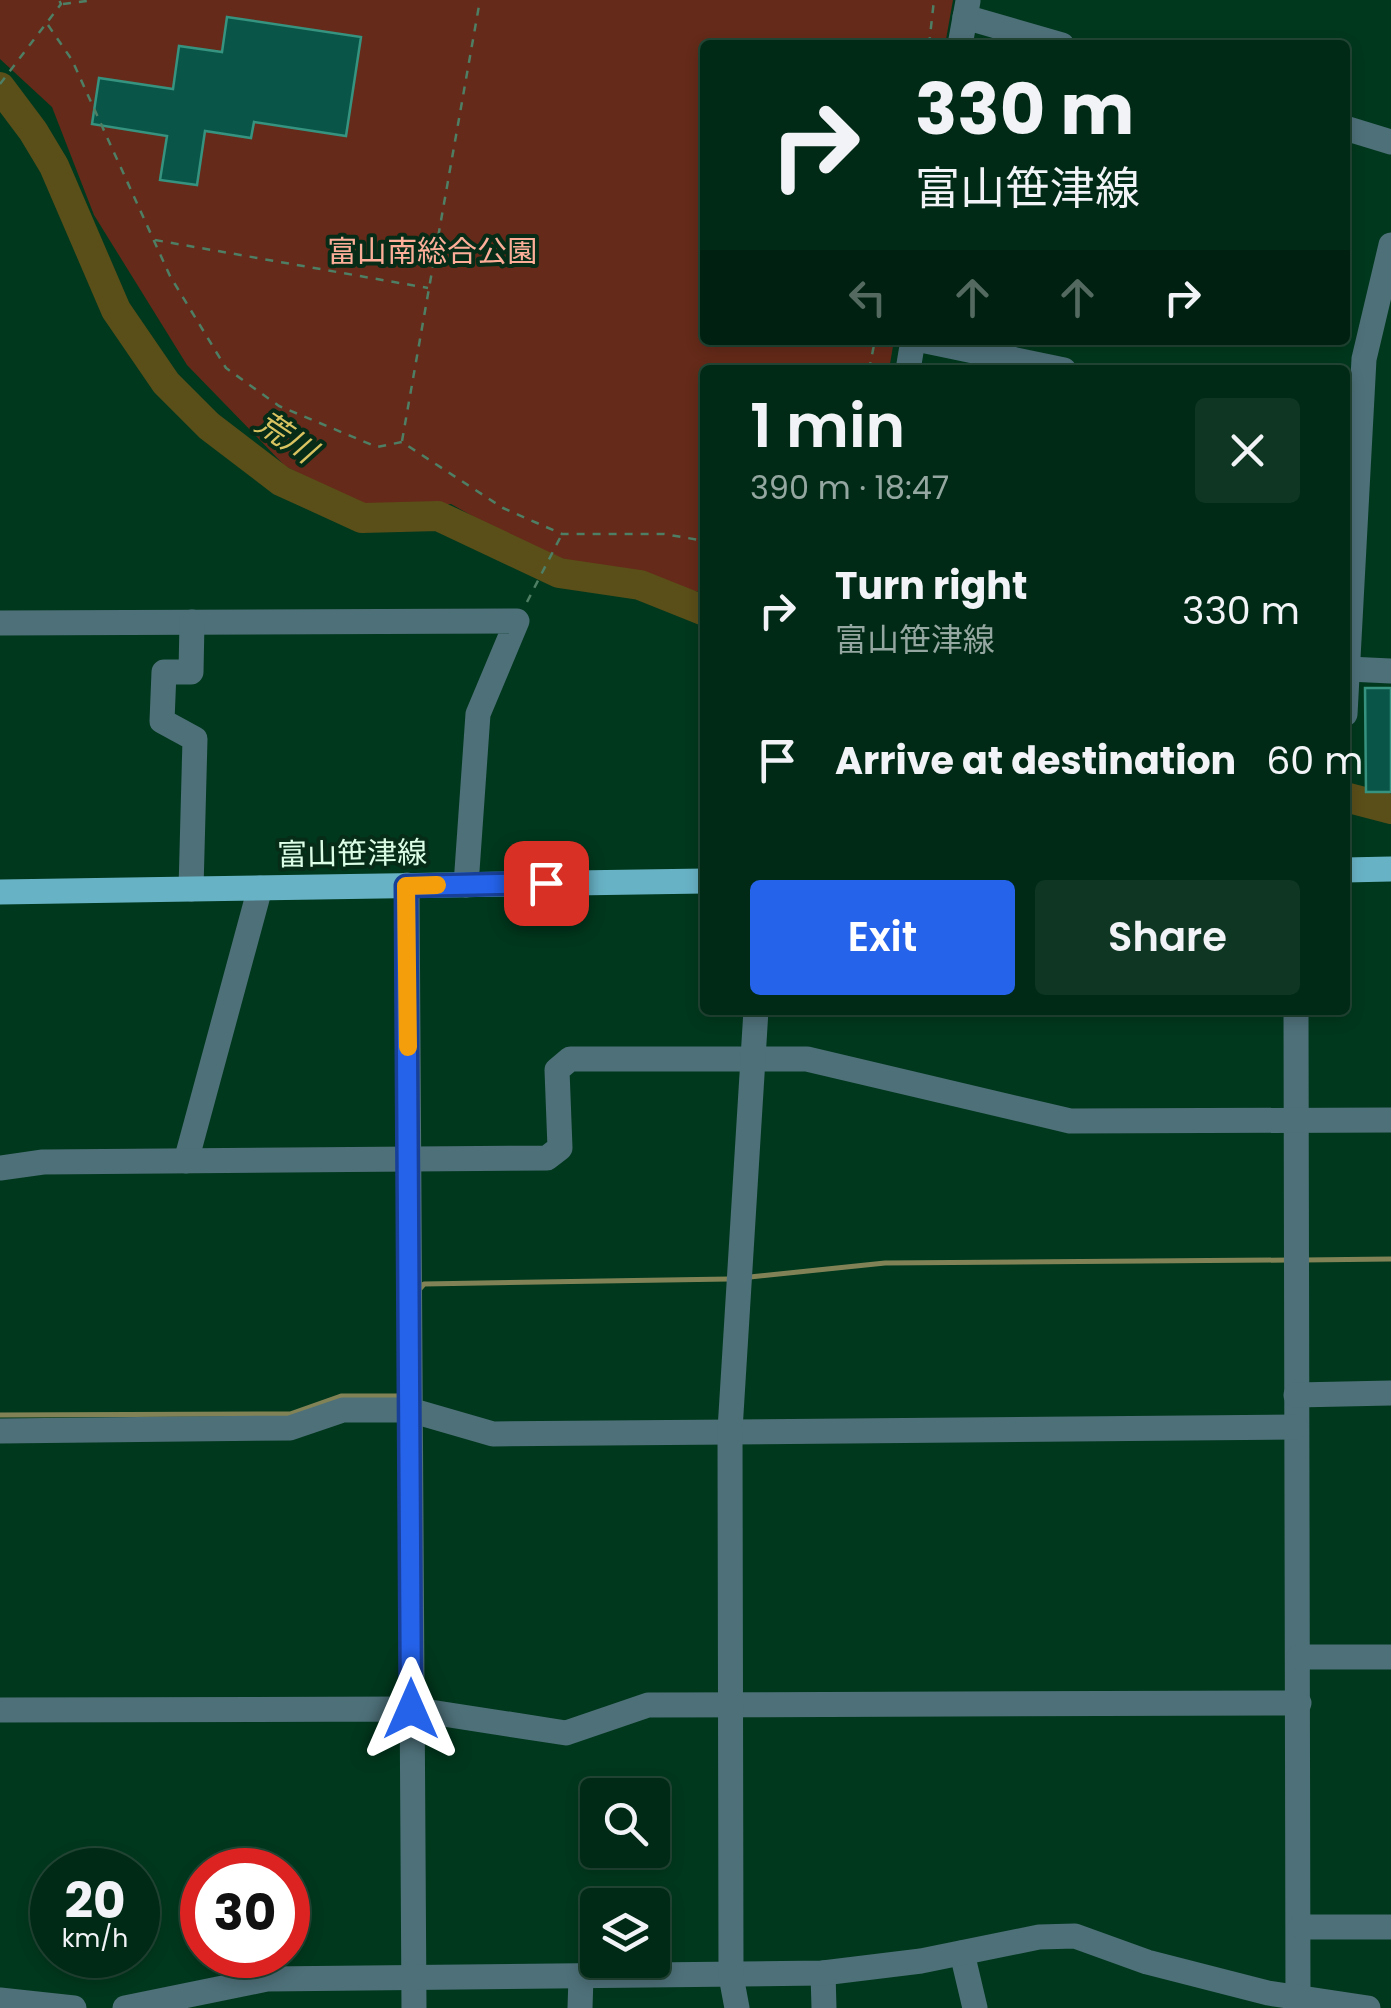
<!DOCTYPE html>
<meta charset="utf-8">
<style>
:root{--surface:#002a16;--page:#0e3623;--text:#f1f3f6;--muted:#95a7a1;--line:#224635;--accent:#2563eb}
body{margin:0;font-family:Poppins,"Noto Sans JP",sans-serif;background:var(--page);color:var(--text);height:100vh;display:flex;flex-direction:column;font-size:38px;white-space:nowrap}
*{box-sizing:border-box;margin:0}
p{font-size:32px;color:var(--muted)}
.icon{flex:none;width:55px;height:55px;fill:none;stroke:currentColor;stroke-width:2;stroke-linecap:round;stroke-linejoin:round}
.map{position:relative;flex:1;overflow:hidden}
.side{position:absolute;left:700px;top:365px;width:650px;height:650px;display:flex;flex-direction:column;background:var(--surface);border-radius:10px;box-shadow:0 5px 15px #0003,0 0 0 2px var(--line)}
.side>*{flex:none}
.hud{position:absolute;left:700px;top:40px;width:650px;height:305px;border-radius:10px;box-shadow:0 5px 15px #0003,0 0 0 2px var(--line);background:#002a16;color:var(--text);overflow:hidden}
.fabs{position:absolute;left:580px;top:1778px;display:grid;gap:20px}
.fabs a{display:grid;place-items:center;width:90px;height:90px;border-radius:10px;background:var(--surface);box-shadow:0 5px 15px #0003,0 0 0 2px var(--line);font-size:50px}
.speed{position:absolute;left:30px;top:1848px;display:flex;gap:20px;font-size:50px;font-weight:700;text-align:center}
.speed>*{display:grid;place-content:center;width:130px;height:130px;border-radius:50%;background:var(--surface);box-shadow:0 5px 15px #0003,0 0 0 2px var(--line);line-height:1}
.speed small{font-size:25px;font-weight:400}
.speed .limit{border:15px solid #d22;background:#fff;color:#111}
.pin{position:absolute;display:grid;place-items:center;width:85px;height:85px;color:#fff;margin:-42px;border-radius:20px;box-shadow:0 5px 15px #0006}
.me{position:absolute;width:110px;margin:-55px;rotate:0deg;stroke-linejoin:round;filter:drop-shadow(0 0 8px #0008)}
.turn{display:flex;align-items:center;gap:35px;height:210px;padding:0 50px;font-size:45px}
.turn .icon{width:130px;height:130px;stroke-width:2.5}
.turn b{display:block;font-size:70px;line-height:85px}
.lanes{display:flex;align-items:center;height:95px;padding:0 50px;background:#0003;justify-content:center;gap:50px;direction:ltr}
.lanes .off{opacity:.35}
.round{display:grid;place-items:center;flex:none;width:105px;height:105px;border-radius:10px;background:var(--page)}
.summary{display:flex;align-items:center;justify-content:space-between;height:170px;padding:0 50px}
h1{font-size:60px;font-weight:600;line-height:75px}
.primary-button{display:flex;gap:20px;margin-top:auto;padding:20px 50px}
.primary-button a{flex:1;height:115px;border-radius:10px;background:var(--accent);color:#fff;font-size:40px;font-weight:600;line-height:115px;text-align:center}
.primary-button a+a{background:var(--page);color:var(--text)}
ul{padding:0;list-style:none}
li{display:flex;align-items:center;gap:30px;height:150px;padding:0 50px}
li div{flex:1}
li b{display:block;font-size:38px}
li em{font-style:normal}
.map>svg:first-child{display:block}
.green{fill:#652a19}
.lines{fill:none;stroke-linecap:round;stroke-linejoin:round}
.stream{stroke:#818357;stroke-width:5}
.river{stroke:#5a4e19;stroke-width:30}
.building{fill:#095648;stroke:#35937f;stroke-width:2.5}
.path{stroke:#4e7e64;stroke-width:2.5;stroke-dasharray:8 8;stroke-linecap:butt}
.minor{stroke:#4e7079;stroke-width:25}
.major{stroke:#68b2c5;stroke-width:25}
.route-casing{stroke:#184099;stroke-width:25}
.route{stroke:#2563eb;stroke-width:18}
.slow{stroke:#f59e0b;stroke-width:18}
.labels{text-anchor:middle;stroke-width:8;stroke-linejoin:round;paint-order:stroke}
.park-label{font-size:30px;fill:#fcae99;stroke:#062c18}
.street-label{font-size:30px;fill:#dcfee7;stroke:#062c18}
.water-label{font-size:32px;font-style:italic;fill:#d9c361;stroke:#062c18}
</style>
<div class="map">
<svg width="1391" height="2008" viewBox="0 0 1391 2008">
<rect width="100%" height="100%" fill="#00381d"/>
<!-- green -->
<path class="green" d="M0 0H953L945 45H705V340H894L889 370H705V593L563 567 451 504 373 512 285 466 187 365 94 215 52 107 0 59Z"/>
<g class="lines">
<!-- stream -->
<g class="stream">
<path d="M1304 1260 1391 1259"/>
<path d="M750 1277 885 1263 1288 1260"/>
<path d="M418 1291 424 1284 729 1279"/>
<path d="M0 1415 290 1414 341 1396H404"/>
</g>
<!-- river -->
<g class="river">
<path d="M0 87 33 131 54 166 116 310 166 383 209 426 281 481 362 518 438 516 559 573 640 585 705 611"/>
<path d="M1345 797 1391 809"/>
</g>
</g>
<!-- building -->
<g class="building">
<path d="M227 17 361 37 346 136 254 122 251 138 205 131 197 185 160 180 167 136 92 124 99 78 173 89 179 46 222 52Z"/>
<path d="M1365 688H1391V792H1366Z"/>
</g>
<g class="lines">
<!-- path -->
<g class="path">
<path d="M63 4 94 0"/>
<path d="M48 25 72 60 170 276 226 368 279 406 377 447 402 442 503 508 562 534H664L705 541"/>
<path d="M929 45 934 0"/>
<path d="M0 84 61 4 59 0"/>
<path d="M155 240 428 288"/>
<path d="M869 370 875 340"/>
<path d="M402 441 480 0"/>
<path d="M527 602 562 534"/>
</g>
<!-- minor -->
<g class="minor">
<path d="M965 17 1062 45"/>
<path d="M960 45 968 1"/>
<path d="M1345 128 1391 142"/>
<path d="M921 340 1064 370"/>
<path d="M908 370 913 340"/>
<path d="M0 623 517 621 478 714 466 885"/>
<path d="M1348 669 1391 671"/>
<path d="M1345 714 1364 359 1391 245"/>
<path d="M407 885 414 2008"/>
<path d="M191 889 195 739 162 721 164 672H191L192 622"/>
<path d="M1296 1010 1298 2008"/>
<path d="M186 1161 260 888"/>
<path d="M0 1168 43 1162 547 1158 560 1148 557 1070 570 1059H807L1070 1121 1391 1120"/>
<path d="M1296 1395 1391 1393"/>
<path d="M0 1431 290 1428 343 1410H410L493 1434 1296 1427"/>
<path d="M1299 1657H1391"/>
<path d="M0 1710 411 1709 566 1733 648 1705 1299 1703"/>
<path d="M1300 1927H1391"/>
<path d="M962 1953 975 2008"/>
<path d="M823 1973 824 2008"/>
<path d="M0 2000 74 2008"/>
<path d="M125 2008 267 1979 823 1973 921 1961 1039 1937 1075 1936 1147 1962 1268 1993 1368 2008"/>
<path d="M580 2008 581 1977"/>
<path d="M737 2008 731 1976 730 1430 756 1010"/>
</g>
<!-- major -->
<g class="major">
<path d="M1345 870 1391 869"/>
<path d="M0 892 705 881"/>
</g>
</g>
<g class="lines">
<defs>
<path id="route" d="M411 1709 406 886 546 883"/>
</defs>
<!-- route casing -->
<use href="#route" class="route-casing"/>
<!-- route -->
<use href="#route" class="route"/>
<!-- slow -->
<path class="slow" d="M408 1047 406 886 437 885"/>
</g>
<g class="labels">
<!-- park labels -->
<g class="park-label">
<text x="432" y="262">富山南総合公園</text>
</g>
<!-- street labels -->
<g class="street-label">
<text transform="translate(352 854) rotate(-1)" y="10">富山笹津線</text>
</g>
<!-- water labels -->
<g class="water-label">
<text transform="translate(286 437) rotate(34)" y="11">荒川</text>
</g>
</g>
</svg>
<div class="fabs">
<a><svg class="icon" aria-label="search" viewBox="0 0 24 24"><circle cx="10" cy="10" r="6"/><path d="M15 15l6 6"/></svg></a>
<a><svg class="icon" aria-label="layers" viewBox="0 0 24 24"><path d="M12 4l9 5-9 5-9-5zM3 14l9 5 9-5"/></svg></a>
</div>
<div class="speed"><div>20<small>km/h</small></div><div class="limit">30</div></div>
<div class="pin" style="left:546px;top:883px;background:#d93025"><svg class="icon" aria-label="arrive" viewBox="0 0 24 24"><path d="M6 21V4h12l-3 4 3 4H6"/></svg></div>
<svg class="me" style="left:411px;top:1709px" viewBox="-20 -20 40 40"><path d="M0-17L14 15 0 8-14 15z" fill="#2563eb" stroke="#fff" stroke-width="4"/></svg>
<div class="hud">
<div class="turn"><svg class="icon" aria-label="right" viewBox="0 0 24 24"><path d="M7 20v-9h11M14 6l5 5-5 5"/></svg><div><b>330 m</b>富山笹津線</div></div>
<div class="lanes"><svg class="icon off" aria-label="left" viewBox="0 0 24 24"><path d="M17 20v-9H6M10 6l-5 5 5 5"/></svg><svg class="icon off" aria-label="ahead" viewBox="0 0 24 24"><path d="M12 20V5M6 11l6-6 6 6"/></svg><svg class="icon off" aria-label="ahead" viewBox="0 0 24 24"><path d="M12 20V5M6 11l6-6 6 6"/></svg><svg class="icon" aria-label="right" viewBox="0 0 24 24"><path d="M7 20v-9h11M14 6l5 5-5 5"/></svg></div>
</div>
<section class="side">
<div class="summary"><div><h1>1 min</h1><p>390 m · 18:47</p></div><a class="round"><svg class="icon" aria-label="close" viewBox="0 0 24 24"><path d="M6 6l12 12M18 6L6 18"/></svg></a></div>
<ul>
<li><svg class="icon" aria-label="right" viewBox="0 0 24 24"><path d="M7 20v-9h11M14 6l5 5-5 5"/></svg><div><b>Turn right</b><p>富山笹津線</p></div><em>330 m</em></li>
<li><svg class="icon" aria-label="arrive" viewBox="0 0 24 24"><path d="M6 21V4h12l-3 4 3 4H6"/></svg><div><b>Arrive at destination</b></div><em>60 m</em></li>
</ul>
<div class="primary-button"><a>Exit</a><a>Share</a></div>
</section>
</div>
